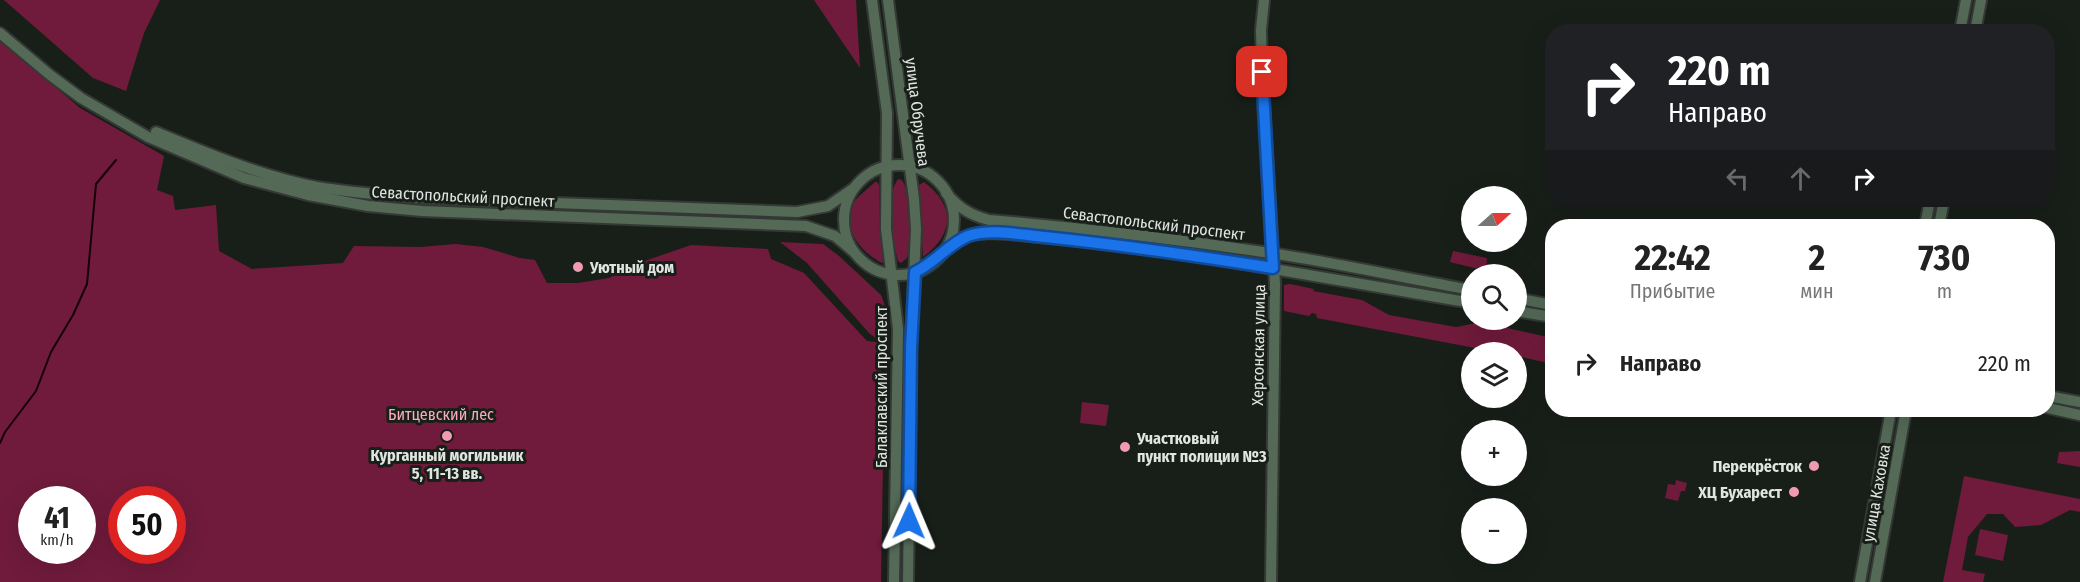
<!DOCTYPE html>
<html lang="ru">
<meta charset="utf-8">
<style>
:root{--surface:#fff;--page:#f2f2f2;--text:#222;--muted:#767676}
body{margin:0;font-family:"Fira Sans Condensed",sans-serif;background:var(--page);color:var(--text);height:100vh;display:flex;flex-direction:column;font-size:22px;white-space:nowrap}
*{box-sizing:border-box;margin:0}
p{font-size:20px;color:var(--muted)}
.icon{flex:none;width:33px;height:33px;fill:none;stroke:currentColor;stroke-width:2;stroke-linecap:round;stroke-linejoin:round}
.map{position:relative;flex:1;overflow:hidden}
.details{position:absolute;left:1545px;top:219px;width:510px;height:198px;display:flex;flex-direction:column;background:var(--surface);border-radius:24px;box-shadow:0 6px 24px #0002}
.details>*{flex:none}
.banner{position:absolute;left:1545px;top:24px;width:510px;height:183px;border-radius:24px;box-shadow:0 6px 24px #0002;background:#202124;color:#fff;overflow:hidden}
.needle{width:39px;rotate:69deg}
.buttons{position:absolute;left:1461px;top:186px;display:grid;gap:12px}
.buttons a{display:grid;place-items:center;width:66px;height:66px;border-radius:50%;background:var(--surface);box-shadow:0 6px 24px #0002;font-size:30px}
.speed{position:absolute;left:18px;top:486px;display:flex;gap:12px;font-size:30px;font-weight:700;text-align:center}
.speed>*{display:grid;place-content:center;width:78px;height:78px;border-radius:50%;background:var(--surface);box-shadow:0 6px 24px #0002;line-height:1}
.speed small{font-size:15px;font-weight:400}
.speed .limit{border:9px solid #d22;background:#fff;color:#111}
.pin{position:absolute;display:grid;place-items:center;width:51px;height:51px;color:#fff;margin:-26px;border-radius:12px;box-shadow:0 3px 9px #0006}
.me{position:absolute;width:66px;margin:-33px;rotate:1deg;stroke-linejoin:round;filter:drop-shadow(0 0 4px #0008)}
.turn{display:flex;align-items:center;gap:21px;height:126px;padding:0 24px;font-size:27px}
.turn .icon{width:78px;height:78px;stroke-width:2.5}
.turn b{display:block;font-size:42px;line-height:51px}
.lanes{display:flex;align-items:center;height:57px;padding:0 24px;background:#0003;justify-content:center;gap:30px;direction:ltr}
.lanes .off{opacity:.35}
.eta{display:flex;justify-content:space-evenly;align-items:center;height:102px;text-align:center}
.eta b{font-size:36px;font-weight:700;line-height:42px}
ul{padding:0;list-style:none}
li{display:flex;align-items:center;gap:18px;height:84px;padding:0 24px}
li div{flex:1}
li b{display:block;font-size:22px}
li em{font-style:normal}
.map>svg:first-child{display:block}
.green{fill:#701b3b;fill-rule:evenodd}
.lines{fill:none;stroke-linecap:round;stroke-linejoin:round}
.stream{stroke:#160006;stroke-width:2}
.secondary-casing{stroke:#343935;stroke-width:14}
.secondary{stroke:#546a57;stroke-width:10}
.route-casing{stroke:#114b97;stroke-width:15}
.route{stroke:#1a73e8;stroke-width:10}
.poi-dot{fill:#f19ab1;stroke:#181f19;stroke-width:2}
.labels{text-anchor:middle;stroke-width:6;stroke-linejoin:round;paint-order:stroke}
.street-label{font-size:16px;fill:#e0e5e1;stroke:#181f19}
.poi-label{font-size:16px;font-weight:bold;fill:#e0e5e1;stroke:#181f19;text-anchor:start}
.park-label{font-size:16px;fill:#faabbf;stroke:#181f19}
</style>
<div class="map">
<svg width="2080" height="582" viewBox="0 0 2080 582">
<rect width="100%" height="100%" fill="#181f19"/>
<!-- green -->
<g class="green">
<path d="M4 0H160L144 33 126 91 93 78Z"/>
<path d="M814 0H856L860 68Z"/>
<path d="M0 40 80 108 164 156 157 190 173 196 175 210 216 205 219 251 252 269 343 263 354 246 421 247 455 244 483 247 520 258 535 260 547 283H578L609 278 639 263 691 245 768 249 771 259 804 273 867 341 884 343 881 362 883 463 881 582H0ZM32 500H82V550H32ZM122 500H172V550H122Z"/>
<path d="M898 179 902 180C912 194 910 237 908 254L907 258 901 263 898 261C892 240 885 197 898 179Z"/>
<path d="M875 182H877L879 185V221L884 261 882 263C862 253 838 226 854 202 859 195 868 189 875 182Z"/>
<path d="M924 182C956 206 954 234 923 257L919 185Z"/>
<path d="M780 242 823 244 839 256 881 295C887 307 887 326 884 338L877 339 870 334 807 263Z"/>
<path d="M1453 251 1487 258 1486 271 1450 262Z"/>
<path d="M1290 284 1314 289 1313 291 1362 300 1389 315 1456 327 1481 322 1552 338V364L1517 356 1516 352H1496L1317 318 1316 314 1312 313 1309 316 1284 311V285Z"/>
<path d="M1082 402 1109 405 1106 426 1080 423Z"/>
<path d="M2080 451V467L2057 463 2059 452Z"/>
<path d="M1964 476 2080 499V512L2070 510 2041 525 2015 527 2003 514H1987L1968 537 1962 570 1985 574 1983 582H1943Z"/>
<path d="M1676 480 1687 483 1685 491H1681L1678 501 1665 498 1668 484 1675 485Z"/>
<path d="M1980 529 2008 535 2003 561 1975 555Z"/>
</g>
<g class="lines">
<!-- stream -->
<path class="stream" d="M0 443 5 432 36 391 51 352 73 315 87 284 96 184 116 160"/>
<defs>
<g id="secondary">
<path d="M872 0 887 113 886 229 898 329 894 582"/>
<path d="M888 0 914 199 916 229 911 348 908 582"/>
<path d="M1264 0 1261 30 1262 72 1275 284 1271 582"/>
<path d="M1960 32 1966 0"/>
<path d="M1975 32 1981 0"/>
<path d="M0 33 50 75 81 98 148 137 244 178 308 195 368 206 422 211 806 226 835 236 854 252"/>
<path d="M156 132C209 154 261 176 317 187 352 193 387 195 422 198L797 212 828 206 854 188"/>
<circle cx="899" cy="220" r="55"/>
<path d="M946 193C959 208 970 215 989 220 1083 228 1176 239 1270 253 1337 263 1404 278 1472 290"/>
<path d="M1925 226 1930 200"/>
<path d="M1939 226 1944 200"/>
<path d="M944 252 956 241 970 235 988 233 1009 234 1093 242 1204 257 1472 303"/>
<path d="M1516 298 1552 305"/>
<path d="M1516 311 1552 317"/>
<path d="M2048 396 2080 402"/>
<path d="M2048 408 2080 415"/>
<path d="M1860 582 1891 410"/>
<path d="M1875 582 1906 410"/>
</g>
</defs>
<!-- secondary casing -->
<use href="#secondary" class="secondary-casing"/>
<!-- secondary -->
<use href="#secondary" class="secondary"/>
</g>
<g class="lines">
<defs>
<path id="route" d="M909 521 911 348 915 272C935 263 948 244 968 236 991 228 1021 235 1045 237 1122 245 1197 256 1273 268L1262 72"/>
</defs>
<!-- route casing -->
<use href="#route" class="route-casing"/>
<!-- route -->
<use href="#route" class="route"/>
</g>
<!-- markers -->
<g class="poi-dot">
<circle cx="578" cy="267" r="6"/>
<circle cx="447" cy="436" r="6"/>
<circle cx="1125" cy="447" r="6"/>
<circle cx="1814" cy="466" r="6"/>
<circle cx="1794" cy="492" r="6"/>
</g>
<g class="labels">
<!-- street labels -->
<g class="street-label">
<text transform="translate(918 112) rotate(83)" y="6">улица Обручева</text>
<text transform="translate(463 196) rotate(3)" y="6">Севастопольский проспект</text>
<text transform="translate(1154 223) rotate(7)" y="6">Севастопольский проспект</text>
<text transform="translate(1258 345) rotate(-89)" y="6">Херсонская улица</text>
<text transform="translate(881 387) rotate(-90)" y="6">Балаклавский проспект</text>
<text transform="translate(1876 493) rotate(-80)" y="6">улица Каховка</text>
</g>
<!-- poi labels -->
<g class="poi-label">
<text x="590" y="273">Уютный дом</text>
<text x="1137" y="444">Участковый<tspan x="1137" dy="18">пункт полиции №3</tspan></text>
<text x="447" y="461" text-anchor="middle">Курганный могильник<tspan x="447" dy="18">5, 11-13 вв.</tspan></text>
<text x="1802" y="472" text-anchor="end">Перекрёсток</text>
<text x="1782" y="498" text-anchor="end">ХЦ Бухарест</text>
</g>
<!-- park labels -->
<g class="park-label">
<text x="441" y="420">Битцевский лес</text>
</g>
</g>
</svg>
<div class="buttons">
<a><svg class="needle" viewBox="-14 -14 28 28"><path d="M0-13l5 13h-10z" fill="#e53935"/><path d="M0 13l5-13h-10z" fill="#767676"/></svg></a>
<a><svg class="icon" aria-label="search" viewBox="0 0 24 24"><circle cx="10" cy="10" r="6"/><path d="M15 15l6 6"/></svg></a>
<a><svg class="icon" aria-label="layers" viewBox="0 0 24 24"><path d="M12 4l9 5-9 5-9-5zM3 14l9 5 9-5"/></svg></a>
<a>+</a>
<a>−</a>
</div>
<div class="speed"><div>41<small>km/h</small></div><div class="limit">50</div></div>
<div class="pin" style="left:1262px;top:72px;background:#d93025"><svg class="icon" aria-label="arrive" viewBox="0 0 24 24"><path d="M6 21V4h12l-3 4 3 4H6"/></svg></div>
<svg class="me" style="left:909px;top:521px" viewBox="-20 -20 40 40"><path d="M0-17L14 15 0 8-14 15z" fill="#1a73e8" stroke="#fff" stroke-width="4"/></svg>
<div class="banner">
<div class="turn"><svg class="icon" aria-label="right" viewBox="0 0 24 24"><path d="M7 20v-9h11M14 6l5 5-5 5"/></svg><div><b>220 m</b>Направо</div></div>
<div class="lanes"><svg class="icon off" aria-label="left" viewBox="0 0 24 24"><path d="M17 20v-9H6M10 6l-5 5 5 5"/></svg><svg class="icon off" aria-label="ahead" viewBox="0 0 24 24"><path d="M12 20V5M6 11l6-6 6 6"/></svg><svg class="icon" aria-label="right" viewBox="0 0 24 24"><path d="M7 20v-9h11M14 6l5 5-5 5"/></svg></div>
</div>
<section class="details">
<div class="eta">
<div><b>22:42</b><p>Прибытие</p></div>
<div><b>2</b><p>мин</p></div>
<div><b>730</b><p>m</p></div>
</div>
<ul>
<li><svg class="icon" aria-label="right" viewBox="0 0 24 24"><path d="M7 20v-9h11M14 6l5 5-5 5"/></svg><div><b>Направо</b></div><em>220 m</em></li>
</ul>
</section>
</div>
